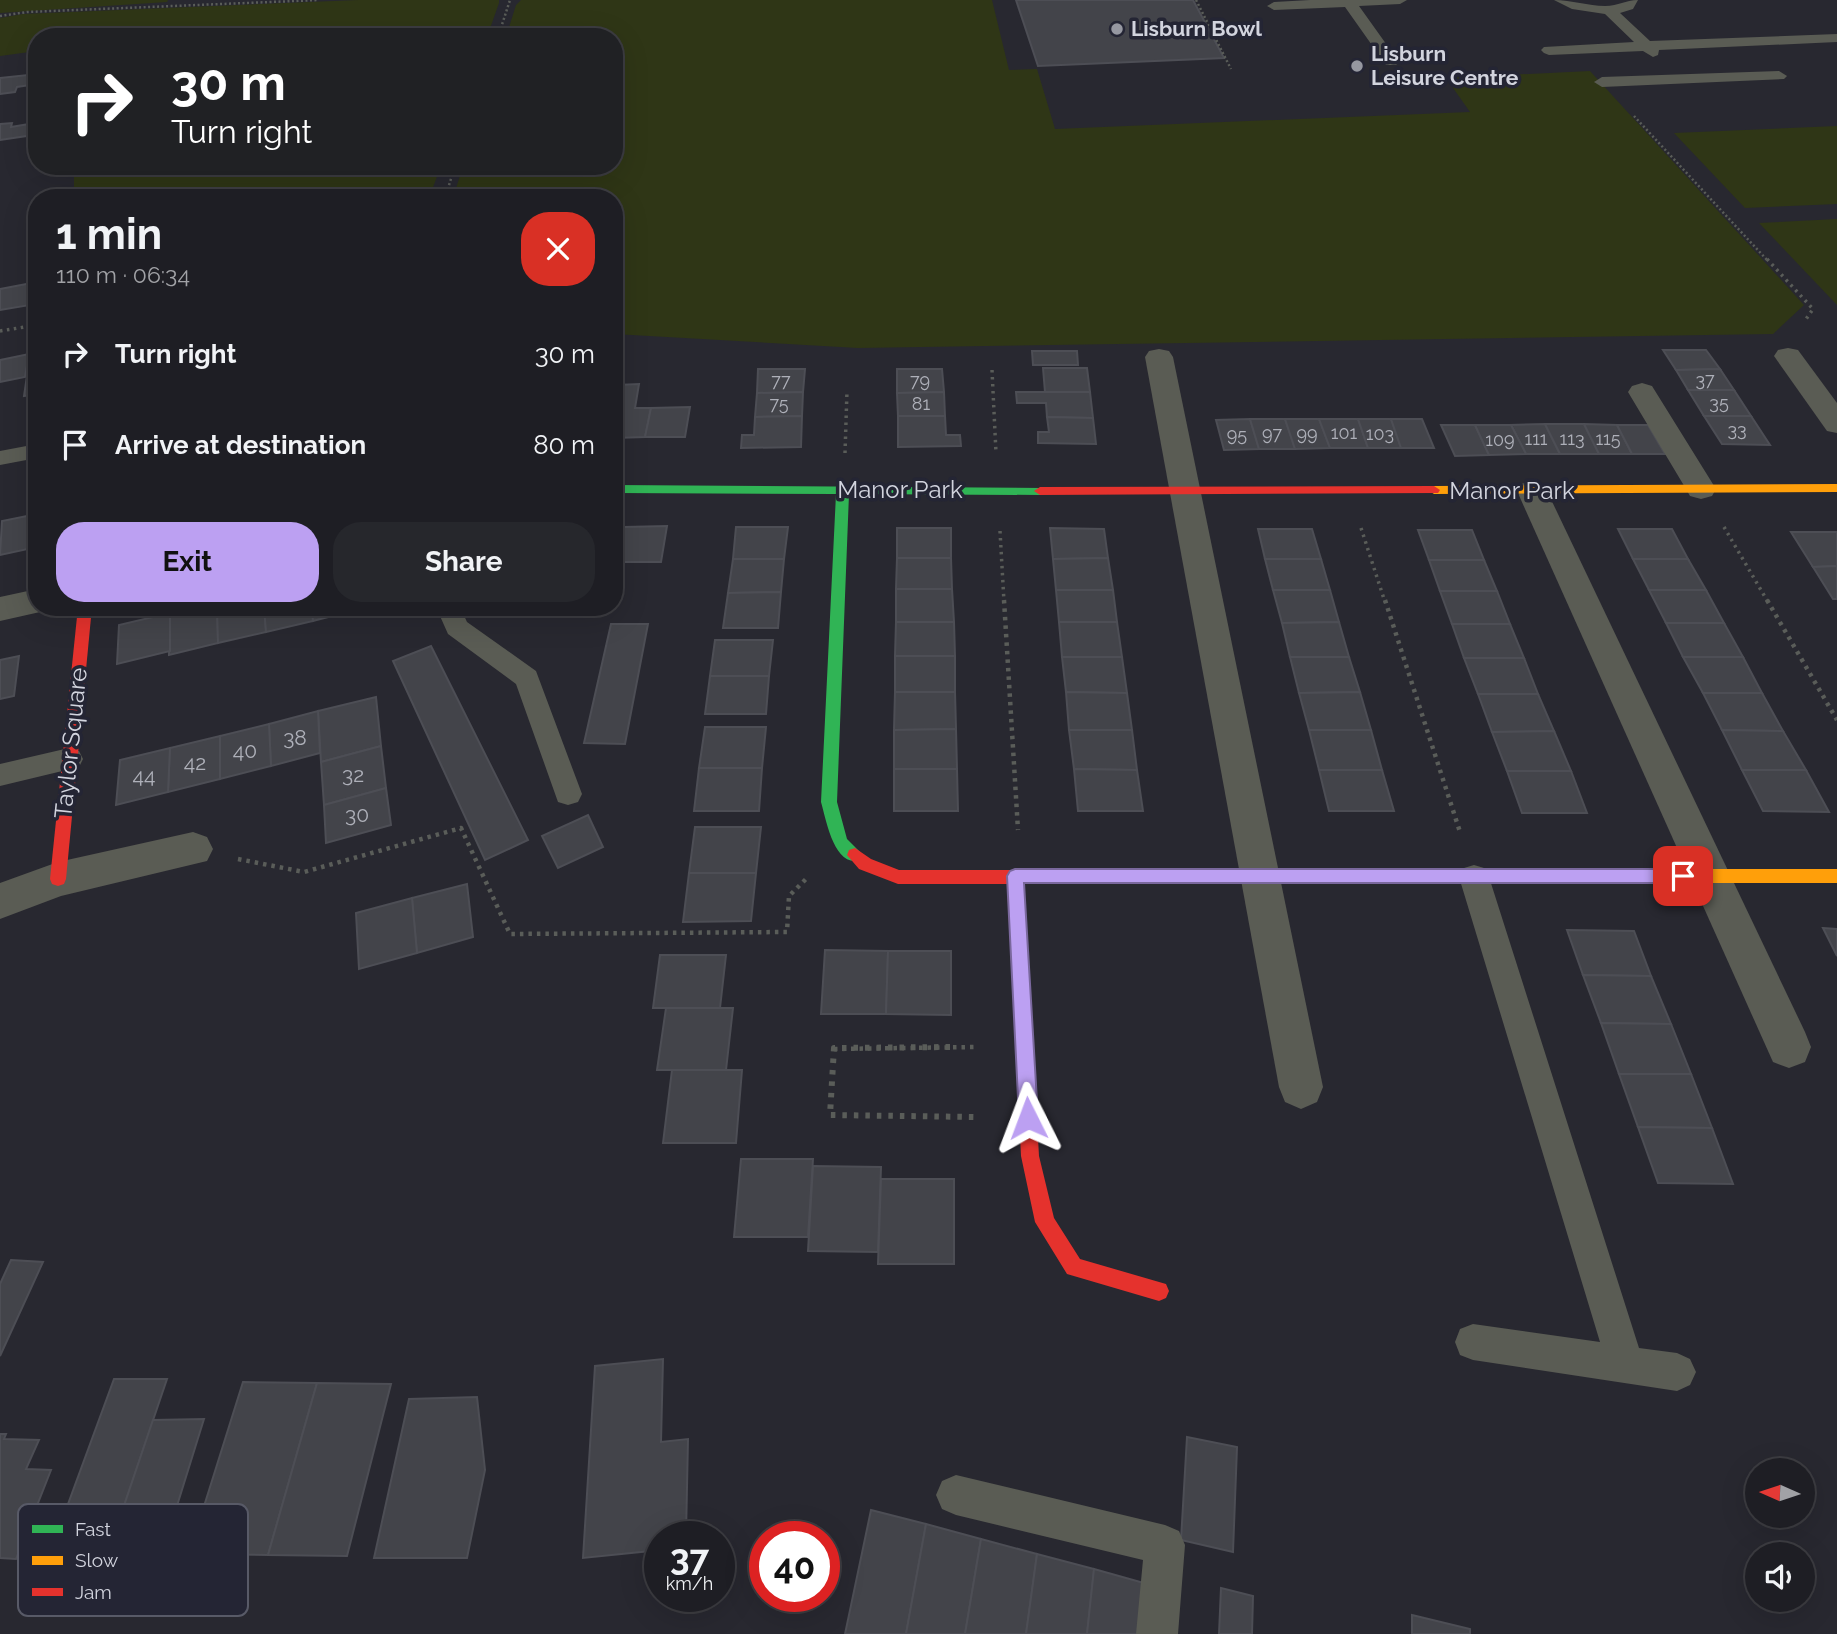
<!DOCTYPE html>
<meta charset="utf-8">
<style>
:root{--surface:#1e1e24;--page:#26272c;--text:#f1f3f6;--muted:#a1a2a6;--line:#3c3c41;--accent:#bca0f2}
body{margin:0;font-family:Raleway,sans-serif;background:var(--page);color:var(--text);height:100vh;display:flex;flex-direction:column;font-size:26px;white-space:nowrap}
*{box-sizing:border-box;margin:0}
p{font-size:23px;color:var(--muted)}
.icon{flex:none;width:38px;height:38px;fill:none;stroke:currentColor;stroke-width:2;stroke-linecap:round;stroke-linejoin:round}
.map{position:relative;flex:1;overflow:hidden}
.sheet{position:absolute;left:28px;top:189px;width:595px;height:427px;display:flex;flex-direction:column;background:var(--surface);border-radius:28px;box-shadow:0 7px 28px #0002,0 0 0 2px var(--line)}
.sheet>*{flex:none}
.banner{position:absolute;left:28px;top:28px;width:595px;height:147px;border-radius:28px;box-shadow:0 7px 28px #0002,0 0 0 2px var(--line);background:#202124;color:#fff;overflow:hidden}
.needle{width:46px;rotate:273deg}
.controls{position:absolute;left:1745px;top:1458px;display:grid;gap:14px}
.controls a{display:grid;place-items:center;width:70px;height:70px;border-radius:50%;background:var(--surface);box-shadow:0 7px 28px #0002,0 0 0 2px var(--line);font-size:35px}
.speed{position:absolute;left:644px;top:1521px;display:flex;gap:14px;font-size:35px;font-weight:700;text-align:center}
.speed>*{display:grid;place-content:center;width:91px;height:91px;border-radius:50%;background:var(--surface);box-shadow:0 7px 28px #0002,0 0 0 2px var(--line);line-height:1}
.speed small{font-size:18px;font-weight:400}
.speed .limit{border:10px solid #d22;background:#fff;color:#111}
.pin{position:absolute;display:grid;place-items:center;width:60px;height:60px;color:#fff;margin:-30px;border-radius:14px;box-shadow:0 4px 10px #0006}
.me{position:absolute;width:77px;margin:-38px;rotate:357deg;stroke-linejoin:round;filter:drop-shadow(0 0 5px #0008)}
.turn{display:flex;align-items:center;gap:24px;height:147px;padding:0 28px;font-size:32px}
.turn .icon{width:91px;height:91px;stroke-width:2.5}
.turn b{display:block;font-size:49px;line-height:60px}
.round{display:grid;place-items:center;flex:none;width:74px;height:74px;border-radius:28px;background:var(--page)}
.head{display:flex;align-items:center;justify-content:space-between;height:119px;padding:0 28px}
h1{font-size:42px;font-weight:700;line-height:52px}
.primary-button{display:flex;gap:14px;margin-top:auto;padding:14px 28px}
.primary-button a{flex:1;height:80px;border-radius:28px;background:var(--accent);color:#111;font-size:28px;font-weight:700;line-height:80px;text-align:center}
.primary-button a+a{background:var(--page);color:var(--text)}
ul{padding:0;list-style:none}
li{display:flex;align-items:center;gap:21px;height:91px;padding:0 28px}
li div{flex:1}
li b{display:block;font-size:26px}
li em{font-style:normal}
.map>svg:first-child{display:block}
.green{fill:#2f3616}
.building{fill:#43444a;stroke:#4d4e55;stroke-width:2}
.lines{fill:none;stroke-linecap:round;stroke-linejoin:round}
.path-far3{stroke:#5a5d59;stroke-width:2.5;stroke-dasharray:2 2.5;stroke-linecap:butt}
.path-far2{stroke:#5a5d59;stroke-width:3.5;stroke-dasharray:2.5 4.5;stroke-linecap:butt}
.path-far1{stroke:#5a5d59;stroke-width:4.5;stroke-dasharray:3.5 5;stroke-linecap:butt}
.path{stroke:#5a5d59;stroke-width:6;stroke-dasharray:4.5 7;stroke-linecap:butt}
.lane{fill:#5a5c54;fill-rule:evenodd}
.street{fill:#5a5c54;fill-rule:evenodd}
.fast{fill:#30b455;fill-rule:evenodd}
.slow{fill:#ff9f0a;fill-rule:evenodd}
.jam{fill:#e5322d;fill-rule:evenodd}
.route{fill:#bca0f2;stroke:#7a689d;stroke-width:2}
.poi-dot{fill:#9698a1;stroke:#242534;stroke-width:2.5}
.labels{text-anchor:middle;stroke-width:7;stroke-linejoin:round;paint-order:stroke}
.far-number-label{font-size:18px;fill:#aeb0b9}
.far-poi-label{font-size:21px;font-weight:bold;fill:#d2d4de;stroke:#242534;text-anchor:start}
.number-label{font-size:21px;fill:#aeb0b9}
.street-label{font-size:24px;fill:#d2d4de;stroke:#242534}
.key{fill:#242534;stroke:#585a67;stroke-width:2}
.key-label{font-size:19px;fill:#d2d4de}
</style>
<div class="map">
<svg width="1837" height="1634" viewBox="0 0 1837 1634">
<rect width="100%" height="100%" fill="#282830"/>
<!-- green -->
<g class="green">
<path d="M0 0H168L167 2 0 13Z"/>
<path d="M358 0H499V3L487 37H37V51L0 56V18L23 14Z"/>
<path d="M521 0H992L1009 70 1037 69 1055 129 1470 112 1446 78 1590 71 1804 305 1773 334 858 348 614 334V198H453L463 166H614V37H506L516 5Z"/>
<path d="M1837 126V204L1745 208 1674 133Z"/>
<path d="M74 166H441L429 198H74Z"/>
<path d="M1837 219V305L1759 223Z"/>
</g>
<!-- building -->
<g class="building">
<path d="M1016 0H1193L1224 58 1038 66Z"/>
<path d="M37 74V84L17 87 15 92 0 94V78Z"/>
<path d="M12 123 11 127 35 123 33 135 0 140V124Z"/>
<path d="M37 282 36 304 0 310V289Z"/>
<path d="M1663 350H1706L1720 369 1676 370Z"/>
<path d="M1032 351H1077L1078 365H1033Z"/>
<path d="M29 354 25 377 0 382V360Z"/>
<path d="M37 367V394L24 396 28 369Z"/>
<path d="M1043 368H1087L1090 392H1045Z"/>
<path d="M758 369H805L803 392 757 393Z"/>
<path d="M897 369H942L944 392 897 393Z"/>
<path d="M1720 369 1734 390H1688L1676 370Z"/>
<path d="M639 384 635 408H651L645 437 614 438 617 385Z"/>
<path d="M1688 390H1734L1751 416H1704Z"/>
<path d="M803 392 802 416 755 417 757 393Z"/>
<path d="M944 392 945 416H898L897 393Z"/>
<path d="M1016 392H1090L1093 418 1047 417 1046 403H1017Z"/>
<path d="M690 407 685 437H645L651 408Z"/>
<path d="M802 416 801 447 741 448 742 435H754L755 417Z"/>
<path d="M898 416H945L946 435H960L961 446 898 447Z"/>
<path d="M1704 416H1751L1770 445 1722 444Z"/>
<path d="M1047 417 1093 418 1096 444 1038 443V432H1049Z"/>
<path d="M1250 419 1259 449 1224 450 1216 420Z"/>
<path d="M1250 419H1285L1295 449H1259Z"/>
<path d="M1285 419H1319L1330 448 1295 449Z"/>
<path d="M1319 419H1358L1368 448H1330Z"/>
<path d="M1358 419H1391L1401 448H1368Z"/>
<path d="M1391 419H1422L1434 448H1401Z"/>
<path d="M1545 424 1560 454H1526L1511 425Z"/>
<path d="M1545 424H1584L1599 454H1560Z"/>
<path d="M1584 424 1617 425 1632 454H1599Z"/>
<path d="M1441 425H1475L1489 455 1455 456Z"/>
<path d="M1475 425H1511L1526 454 1489 455Z"/>
<path d="M1617 425H1648L1665 454H1632Z"/>
<path d="M37 514V547L0 555 2 521Z"/>
<path d="M667 526 661 562H617L624 527Z"/>
<path d="M614 527H624L617 562H614Z"/>
<path d="M736 527H788L784 559H733Z"/>
<rect x="897" y="528" width="54" height="30"/>
<path d="M1050 528 1104 529 1108 558 1053 559Z"/>
<path d="M1258 529H1312L1321 559H1265Z"/>
<path d="M1618 529H1672L1688 559H1633Z"/>
<path d="M1418 530H1472L1484 560H1429Z"/>
<path d="M1791 532H1837V566L1813 567Z"/>
<path d="M897 558H951L952 589H896Z"/>
<path d="M1108 558 1113 590H1056L1053 559Z"/>
<path d="M733 559H784L781 592 728 593Z"/>
<path d="M1265 559H1321L1330 590H1273Z"/>
<path d="M1633 559H1688L1706 590H1649Z"/>
<path d="M1429 560H1484L1497 591H1440Z"/>
<path d="M1837 566V599H1833L1813 567Z"/>
<path d="M896 589H952L954 622H896Z"/>
<path d="M1056 590H1113L1117 622H1059Z"/>
<path d="M1273 590H1330L1339 622 1282 623Z"/>
<path d="M1649 590H1706L1724 623H1666Z"/>
<path d="M1440 591H1497L1510 624H1452Z"/>
<path d="M781 592 778 628H723L728 593Z"/>
<path d="M217 607 218 643 169 655 170 617Z"/>
<path d="M217 607H264L266 632 218 643Z"/>
<path d="M264 607H312L313 621 266 632Z"/>
<path d="M312 607H358L359 609 313 621Z"/>
<path d="M170 613V651L117 664 119 625Z"/>
<path d="M896 622H954L955 656H895Z"/>
<path d="M1059 622H1117L1122 657H1062Z"/>
<path d="M1339 622 1349 657H1290L1282 623Z"/>
<path d="M1666 623H1724L1743 657H1683Z"/>
<path d="M611 624H648L625 744 584 743Z"/>
<path d="M1452 624H1510L1524 658H1464Z"/>
<path d="M715 640H773L769 676H710Z"/>
<path d="M431 646 528 840 485 860 393 661Z"/>
<path d="M19 656 14 696 0 699V660Z"/>
<rect x="895" y="656" width="60" height="36"/>
<path d="M1062 657H1122L1127 693 1066 692Z"/>
<path d="M1290 657H1349L1360 692 1299 693Z"/>
<path d="M1683 657H1743L1762 693H1703Z"/>
<path d="M1464 658H1524L1538 694H1478Z"/>
<path d="M710 676H769L766 714H705Z"/>
<path d="M895 692H955L956 729 894 730Z"/>
<path d="M1066 692 1127 693 1132 730H1069Z"/>
<path d="M1360 692 1371 730H1309L1299 693Z"/>
<path d="M1703 693H1762L1783 731 1722 730Z"/>
<path d="M1478 694H1538L1554 731 1492 732Z"/>
<path d="M376 697 381 746 321 762 318 711Z"/>
<path d="M318 711 320 753 271 766 269 724Z"/>
<path d="M269 724 271 766 220 779V736Z"/>
<path d="M705 727H766L762 768H699Z"/>
<path d="M956 729 957 769H894V730Z"/>
<path d="M1069 730H1132L1137 770 1074 769Z"/>
<path d="M1309 730H1371L1382 770H1319Z"/>
<path d="M1722 730 1783 731 1806 770H1742Z"/>
<path d="M1554 731 1571 771H1507L1492 732Z"/>
<path d="M220 736V779L168 792 170 748Z"/>
<path d="M381 746 386 788 324 805 321 762Z"/>
<path d="M170 748 168 792 116 805 120 760Z"/>
<path d="M699 768H762L759 811H694Z"/>
<path d="M894 769H957L958 811H894Z"/>
<path d="M1074 769 1137 770 1143 811H1078Z"/>
<path d="M1319 770H1382L1394 811H1329Z"/>
<path d="M1742 770H1806L1829 812 1763 811Z"/>
<path d="M1507 771H1571L1587 813H1522Z"/>
<path d="M386 788 391 825 326 843 324 805Z"/>
<path d="M588 815 603 847 558 868 542 836Z"/>
<path d="M695 827H761L756 873H689Z"/>
<path d="M689 873H756L751 921 683 922Z"/>
<path d="M467 884 473 937 417 953 412 898Z"/>
<path d="M412 898 417 953 359 969 356 913Z"/>
<path d="M1823 928 1837 929V956Z"/>
<path d="M1567 930 1634 931 1651 976 1583 975Z"/>
<path d="M825 950 888 951 886 1014H821Z"/>
<path d="M888 951H951V1015L886 1014Z"/>
<path d="M660 955H726L720 1008H653Z"/>
<path d="M1583 975 1651 976 1671 1024 1601 1023Z"/>
<path d="M666 1008H733L726 1070H657Z"/>
<path d="M1601 1023 1671 1024 1691 1074H1619Z"/>
<path d="M672 1070H742L736 1143H663Z"/>
<path d="M1619 1074H1691L1712 1128 1638 1127Z"/>
<path d="M1638 1127 1712 1128 1733 1184 1658 1183Z"/>
<path d="M741 1159H813L808 1237H734Z"/>
<path d="M813 1166 881 1167 878 1252 808 1251Z"/>
<path d="M881 1179H954V1264H878Z"/>
<path d="M11 1260 43 1262 0 1356V1284Z"/>
<path d="M663 1359 661 1442 688 1439 686 1536H660V1550L583 1558 595 1366Z"/>
<path d="M114 1379H167L108 1553H50Z"/>
<path d="M243 1382 317 1383 268 1555 189 1554Z"/>
<path d="M317 1383 391 1384 347 1556 268 1555Z"/>
<path d="M477 1397 485 1470 467 1558H374L409 1399Z"/>
<path d="M204 1419 162 1554 108 1553 153 1420Z"/>
<path d="M0 1434H6L4 1439 39 1440 26 1469 51 1470 16 1559 0 1558Z"/>
<path d="M1187 1437 1237 1447 1233 1552 1181 1540Z"/>
<path d="M871 1510 926 1524 906 1634H845Z"/>
<path d="M926 1524 981 1539 965 1634H906Z"/>
<path d="M981 1539 1037 1554 1026 1634H965Z"/>
<path d="M1037 1554 1094 1569 1087 1634H1026Z"/>
<path d="M1094 1569 1151 1585 1146 1634H1087Z"/>
<path d="M1221 1588 1253 1596 1252 1634H1219Z"/>
<path d="M1412 1615 1470 1629V1634H1412Z"/>
</g>
<g class="lines">
<!-- path-far3 -->
<g class="path-far3">
<path d="M1196 0 1231 69"/>
<path d="M0 16 27 12 319 0"/>
<path d="M498 37 510 0"/>
<path d="M1634 116 1768 261"/>
<path d="M445 198 455 166"/>
</g>
<!-- path-far2 -->
<g class="path-far2">
<path d="M1767 259 1813 309 1804 322"/>
<path d="M0 331 37 325"/>
<path d="M992 370 996 453"/>
<path d="M845 453 847 391"/>
<path d="M1724 527 1768 602"/>
<path d="M1361 528 1385 602"/>
<path d="M1000 531 1004 602"/>
</g>
<!-- path-far1 -->
<g class="path-far1">
<path d="M1004 600 1018 830"/>
<path d="M1385 600 1460 832"/>
<path d="M1767 600 1837 720"/>
<path d="M238 859 304 872 461 828 510 934 787 932 789 896 809 876"/>
<path d="M834 1049 975 1047"/>
</g>
<!-- path -->
<path class="path" d="M950 1047 834 1048 830 1115 977 1117"/>
<!-- lane -->
<g class="lane">
<path d="M1310 0H1407L1400 4 1359 6 1399 62 1396 65H1386L1345 7 1274 10 1267 6 1274 2Z"/>
<path d="M1554 0C1572 0 1588 6 1605 6 1619 6 1625 0 1638 0L1633 9 1620 13 1650 41 1837 34V42L1659 50 1658 55 1653 57 1643 51 1549 55 1544 53 1541 50 1544 47 1634 42 1605 14 1572 9Z"/>
<path d="M1779 71 1787 76 1784 79 1602 87 1594 82 1602 77Z"/>
<path d="M37 444V458L0 465V451Z"/>
<path d="M436 607H460L467 622 536 671 582 794 578 802 568 805 558 802 516 684 448 634Z"/>
<path d="M69 748 79 751 83 759 79 767 0 786V764Z"/>
<path d="M1474 865 1484 868 1489 877 1639 1348 1677 1353 1690 1359 1696 1372 1690 1385 1677 1391 1473 1360 1460 1355 1455 1342 1460 1329 1473 1324 1600 1342 1459 877 1464 868Z"/>
<path d="M956 1475 1165 1525 1179 1531 1185 1545 1178 1634H1136L1143 1560 956 1515 942 1509 936 1495 942 1481Z"/>
</g>
<!-- street -->
<g class="street">
<path d="M1788 348 1798 350 1837 403V433L1827 431 1774 356 1778 350Z"/>
<path d="M1159 349 1169 351 1173 357 1323 1087 1317 1102 1301 1109 1285 1102 1279 1087 1145 357 1149 351Z"/>
<path d="M1642 383 1652 386 1716 489 1712 496 1701 499 1690 496 1686 489 1628 392 1632 386Z"/>
<path d="M1532 481 1543 484 1547 491 1805 1032 1811 1047 1805 1062 1789 1068 1773 1062 1517 491 1521 484Z"/>
<path d="M37 589V607H50L49 610 0 621V597Z"/>
<path d="M193 832 207 837 213 849 207 861 61 896 0 919V883L58 862Z"/>
</g>
<!-- fast -->
<g class="fast">
<path d="M614 485 1044 488 1046 491 1040 495 849 494 837 802 847 839 863 855 861 860C834 869 826 819 821 802L836 494 614 493Z"/>
<path d="M1674 869 1680 871 1682 876 1680 881 1674 883 1190 884 1184 882 1182 877 1184 872 1190 870Z"/>
</g>
<!-- slow -->
<g class="slow">
<path d="M1837 484V492L1434 494 1428 490 1434 486Z"/>
<path d="M1674 869H1837V883H1674L1668 881 1666 876 1668 871Z"/>
</g>
<!-- jam -->
<g class="jam">
<path d="M1434 486 1440 490 1438 493 1040 495 1034 491 1040 487Z"/>
<path d="M78 607H92L66 879 64 884 58 886 52 884 50 879Z"/>
<path d="M855 848 871 859 899 870H1190L1196 872 1198 877 1196 882 1190 884H1024L1039 1156 1054 1218 1080 1259 1166 1284 1169 1291 1166 1298 1159 1301 1067 1274 1035 1222 1021 1156 1007 884H898L859 869 847 855 849 850Z"/>
</g>
</g>
<!-- route -->
<path class="route" d="M1015 869H1683L1689 871 1692 876 1689 881 1683 883H1024L1038 1118 1035 1124 1028 1127 1021 1124 1019 1118 1007 876 1010 871Z"/>
<!-- markers -->
<g class="poi-dot">
<circle cx="1117" cy="29" r="7"/>
<circle cx="1357" cy="66" r="7"/>
</g>
<g class="labels">
<!-- far-number labels -->
<g class="far-number-label">
<text x="1705" y="386">37</text>
<text x="781" y="387">77</text>
<text x="920" y="387">79</text>
<text x="1719" y="409">35</text>
<text x="779" y="410">75</text>
<text x="921" y="410">81</text>
<text x="1737" y="436">33</text>
<text x="1344" y="439">101</text>
<text x="1272" y="440">97</text>
<text x="1307" y="440">99</text>
<text x="1380" y="440">103</text>
<text x="1237" y="441">95</text>
<text x="1536" y="445">111</text>
<text x="1572" y="445">113</text>
<text x="1608" y="445">115</text>
<text x="1500" y="446">109</text>
</g>
<!-- far-poi labels -->
<g class="far-poi-label">
<text x="1131" y="36">Lisburn Bowl</text>
<text x="1371" y="61">Lisburn<tspan x="1371" dy="24">Leisure Centre</tspan></text>
</g>
<!-- number labels -->
<g class="number-label">
<text x="295" y="745">38</text>
<text x="245" y="758">40</text>
<text x="195" y="770">42</text>
<text x="353" y="782">32</text>
<text x="144" y="783">44</text>
<text x="357" y="822">30</text>
</g>
<!-- street labels -->
<g class="street-label">
<text x="900" y="498">Manor Park</text>
<text x="1512" y="499">Manor Park</text>
<text transform="translate(71 743) rotate(-84)" y="8">Taylor Square</text>
</g>
</g>
<!-- legend -->
<rect x="18" y="1504" width="230" height="112" rx="10" class="key"/>
<rect x="32" y="1525" width="31" height="8" fill="#30b455"/>
<rect x="32" y="1556" width="31" height="9" fill="#ff9f0a"/>
<rect x="32" y="1588" width="31" height="8" fill="#e5322d"/>
<g class="key-label">
<text x="75" y="1536">Fast</text>
<text x="75" y="1567">Slow</text>
<text x="75" y="1599">Jam</text>
</g>
</svg>
<div class="controls">
<a><svg class="needle" viewBox="-14 -14 28 28"><path d="M0-13l5 13h-10z" fill="#e53935"/><path d="M0 13l5-13h-10z" fill="#a1a2a6"/></svg></a>
<a><svg class="icon" aria-label="sound" viewBox="0 0 24 24"><path d="M4 9h4l5-4v14l-5-4H4zM17 9q2 3 0 6"/></svg></a>
</div>
<div class="speed"><div>37<small>km/h</small></div><div class="limit">40</div></div>
<div class="pin" style="left:1683px;top:876px;background:#d93025"><svg class="icon" aria-label="arrive" viewBox="0 0 24 24"><path d="M6 21V4h12l-3 4 3 4H6"/></svg></div>
<svg class="me" style="left:1028px;top:1118px" viewBox="-20 -20 40 40"><path d="M0-17L14 15 0 8-14 15z" fill="#bca0f2" stroke="#fff" stroke-width="4"/></svg>
<div class="banner">
<div class="turn"><svg class="icon" aria-label="right" viewBox="0 0 24 24"><path d="M7 20v-9h11M14 6l5 5-5 5"/></svg><div><b>30 m</b>Turn right</div></div>
</div>
<section class="sheet">
<div class="head"><div><h1>1 min</h1><p>110 m · 06:34</p></div><a class="round" style="background:#d93025;color:#fff"><svg class="icon" aria-label="close" viewBox="0 0 24 24"><path d="M6 6l12 12M18 6L6 18"/></svg></a></div>
<ul>
<li><svg class="icon" aria-label="right" viewBox="0 0 24 24"><path d="M7 20v-9h11M14 6l5 5-5 5"/></svg><div><b>Turn right</b></div><em>30 m</em></li>
<li><svg class="icon" aria-label="arrive" viewBox="0 0 24 24"><path d="M6 21V4h12l-3 4 3 4H6"/></svg><div><b>Arrive at destination</b></div><em>80 m</em></li>
</ul>
<div class="primary-button"><a>Exit</a><a>Share</a></div>
</section>
</div>
